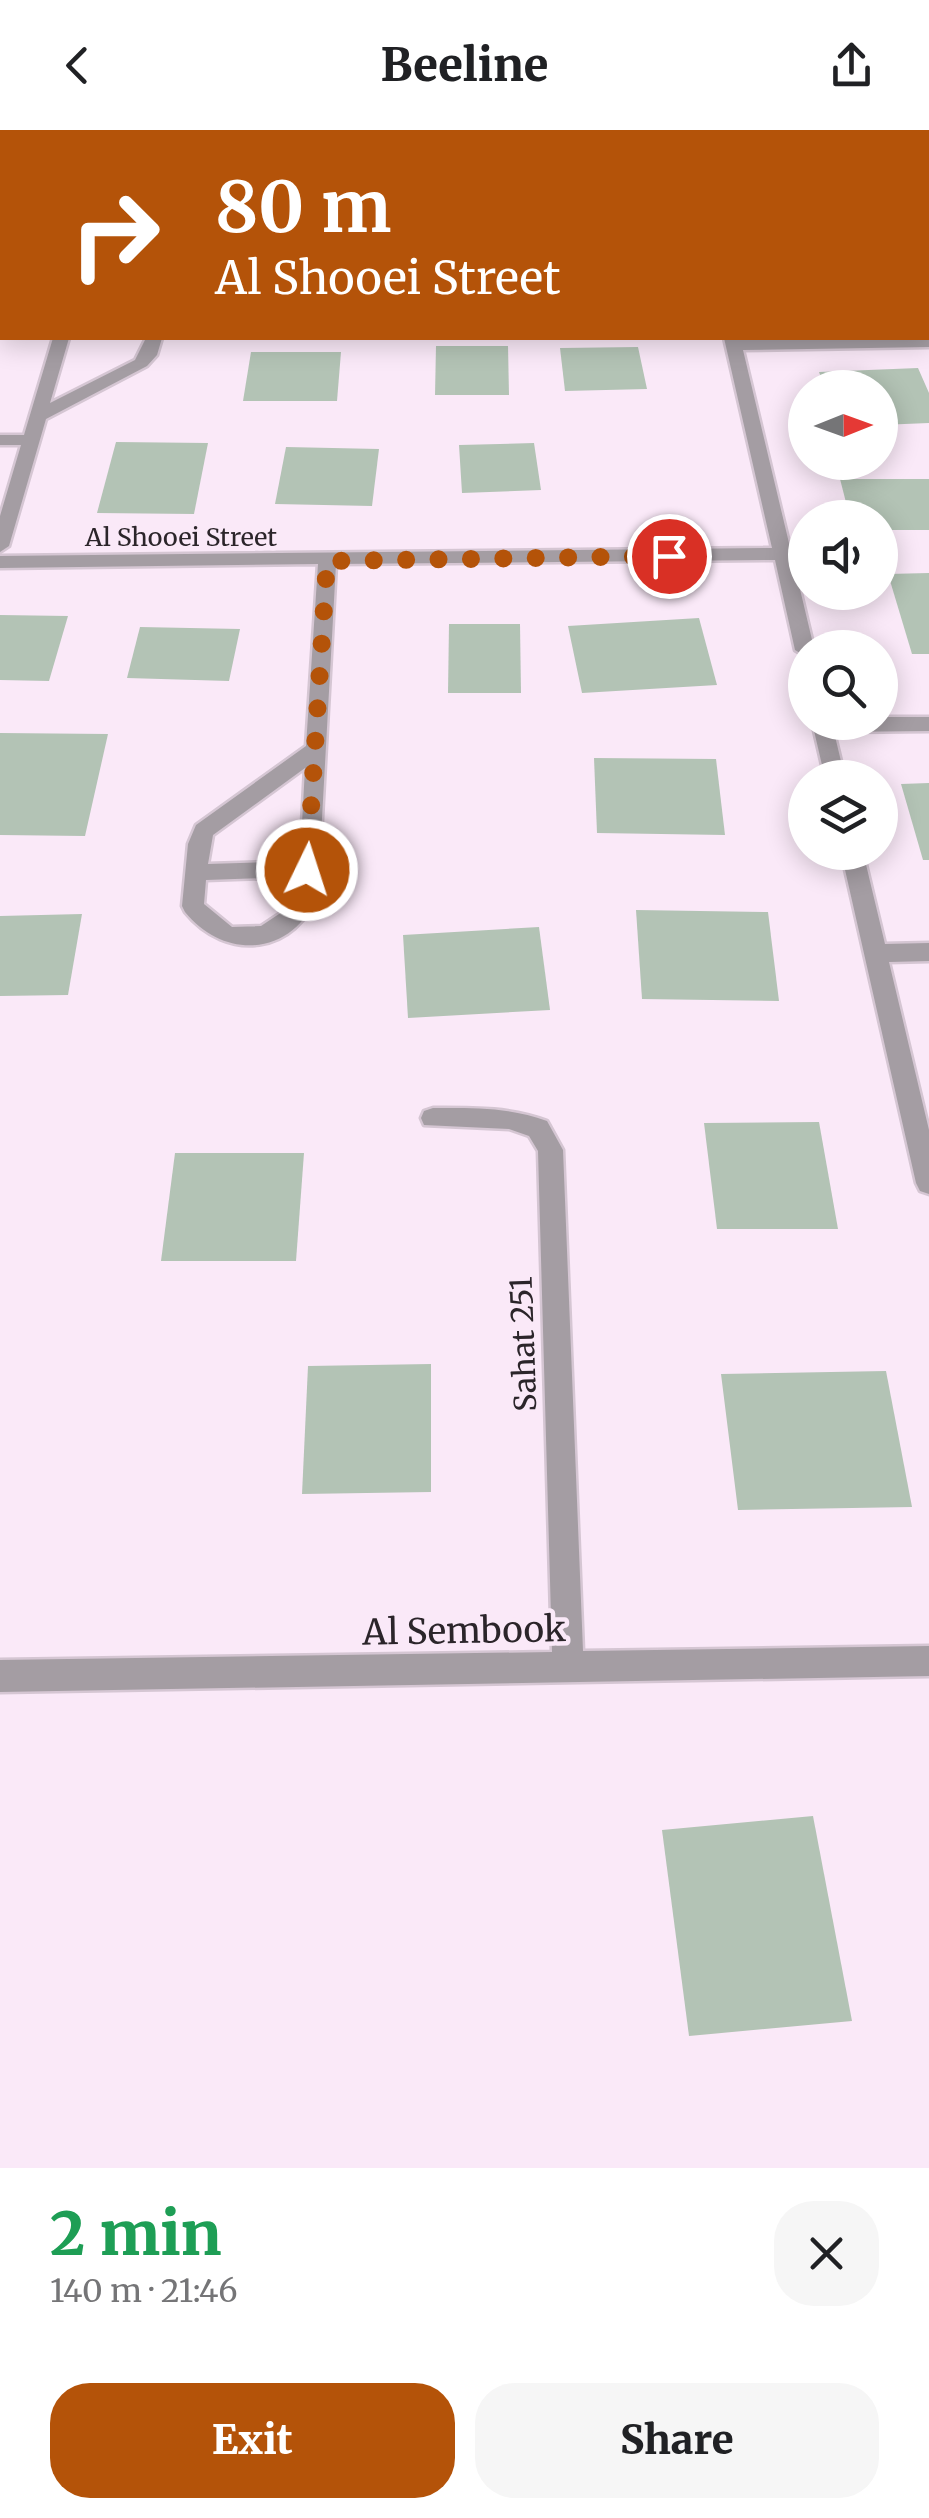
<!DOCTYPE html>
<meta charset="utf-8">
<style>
:root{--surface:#fff;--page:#f6f6f6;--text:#202124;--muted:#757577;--accent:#b45309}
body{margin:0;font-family:Merriweather,serif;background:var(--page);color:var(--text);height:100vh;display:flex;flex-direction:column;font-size:38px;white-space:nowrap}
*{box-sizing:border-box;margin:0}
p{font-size:32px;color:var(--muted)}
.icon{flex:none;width:55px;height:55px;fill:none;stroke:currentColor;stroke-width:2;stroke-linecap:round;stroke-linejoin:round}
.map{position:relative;height:2038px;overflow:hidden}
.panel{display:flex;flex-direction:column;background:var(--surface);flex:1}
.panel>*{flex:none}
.banner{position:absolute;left:0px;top:0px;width:930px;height:210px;box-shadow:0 5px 25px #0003;background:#b45309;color:#fff;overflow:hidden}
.needle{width:65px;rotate:89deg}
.fabs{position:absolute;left:788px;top:240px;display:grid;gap:20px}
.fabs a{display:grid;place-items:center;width:110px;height:110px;border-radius:50%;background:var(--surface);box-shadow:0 5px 25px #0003;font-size:50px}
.pin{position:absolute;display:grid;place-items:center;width:85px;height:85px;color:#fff;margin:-42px;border:5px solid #fff;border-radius:50%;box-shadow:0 2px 10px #0007}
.me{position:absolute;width:110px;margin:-55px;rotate:4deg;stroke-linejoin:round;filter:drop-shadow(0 0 8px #0008)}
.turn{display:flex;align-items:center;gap:35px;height:210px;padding:0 50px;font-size:45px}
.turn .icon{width:130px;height:130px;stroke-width:2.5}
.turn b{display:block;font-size:70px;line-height:85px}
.round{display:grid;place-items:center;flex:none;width:105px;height:105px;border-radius:40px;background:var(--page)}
.head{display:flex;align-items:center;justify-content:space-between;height:170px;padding:0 50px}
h1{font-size:60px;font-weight:800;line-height:75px;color:#1e9e55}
.cta{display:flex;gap:20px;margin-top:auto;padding:20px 50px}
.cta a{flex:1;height:115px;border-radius:40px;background:var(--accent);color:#fff;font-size:40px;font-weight:800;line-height:115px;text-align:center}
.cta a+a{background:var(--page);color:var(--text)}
header{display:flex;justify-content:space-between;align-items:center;height:130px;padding:0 50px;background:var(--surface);font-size:45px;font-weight:800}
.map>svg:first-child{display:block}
.building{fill:#b3c3b5}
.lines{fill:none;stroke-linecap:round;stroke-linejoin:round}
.street-casing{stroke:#d5c6d3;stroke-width:5}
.highway-casing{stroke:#d5c6d3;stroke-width:35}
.street{fill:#a49da3;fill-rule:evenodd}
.highway{stroke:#50424f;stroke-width:30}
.route{stroke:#b45309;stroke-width:18;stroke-dasharray:0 32.4}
.labels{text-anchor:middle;stroke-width:9;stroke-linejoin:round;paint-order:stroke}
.far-street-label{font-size:25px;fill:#2b252a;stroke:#fae9f8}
.street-label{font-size:30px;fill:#2b252a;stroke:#fae9f8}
.near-street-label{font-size:35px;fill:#2b252a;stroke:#fae9f8}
</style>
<header><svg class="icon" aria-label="back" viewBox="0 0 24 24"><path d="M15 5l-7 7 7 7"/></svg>Beeline<svg class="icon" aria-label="share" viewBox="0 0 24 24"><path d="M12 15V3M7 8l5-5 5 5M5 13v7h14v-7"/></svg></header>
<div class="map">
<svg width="929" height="2038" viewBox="0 0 929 2038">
<rect width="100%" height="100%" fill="#fae9f8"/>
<!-- building -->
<g class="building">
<path d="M436 216H508L509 265H435Z"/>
<path d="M638 217 647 259 565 261 560 218Z"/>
<path d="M251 222H341L337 271H243Z"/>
<path d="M918 238 929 263V293L880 295V258H825L819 242Z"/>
<path d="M116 312 208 313 194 384 97 383Z"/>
<path d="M534 313 541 360 462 363 459 315Z"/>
<path d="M286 317 379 319 372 376 275 374Z"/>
<path d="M840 349H929V400H880V388H850Z"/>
<path d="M929 443V524H912L888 444Z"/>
<path d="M0 485 68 486 49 551 0 550Z"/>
<path d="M699 488 717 555 582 563 568 496Z"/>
<path d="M449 494H520L521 563H448Z"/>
<path d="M140 497 240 499 229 551 127 548Z"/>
<path d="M0 603 108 604 85 706 0 705Z"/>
<path d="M594 628 716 629 725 705 597 703Z"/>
<path d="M929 653V730H923L901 654Z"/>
<path d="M636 780 768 782 779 871 642 869Z"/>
<path d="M82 784 68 865 0 866V786Z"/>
<path d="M539 797 550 880 408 888 403 805Z"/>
<path d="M819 992 838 1099H717L704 993Z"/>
<path d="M175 1023H304L296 1131H161Z"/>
<path d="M431 1234V1362L302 1364 308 1236Z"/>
<path d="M886 1241 912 1377 738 1380 721 1244Z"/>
<path d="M813 1686 852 1891 689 1906 662 1700Z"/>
</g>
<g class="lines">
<defs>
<g id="street">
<path d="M677 0H691L692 2H679Z"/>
<rect x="928" y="23" width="1" height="8"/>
<path d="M929 207V217L743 220 814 518H805V526L795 520 775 430 336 434 318 761C298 825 226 833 185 782L182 776 188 714 196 695 306 616 318 434 0 438V426L772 418 724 208ZM305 638 300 731 208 734 213 705ZM298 747 291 776 261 796 232 797 204 774 206 750Z"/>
<path d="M53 208H69L50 273 135 230 146 208H162L157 225 147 236 46 289 9 416 0 422V386L21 315H0V305H24Z"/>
<path d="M880 587H929V601L834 602 845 648H825L812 592H880Z"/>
<path d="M841 722H863L885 814 929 813V831L889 832 929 1000V1064L920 1061 916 1053Z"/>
<path d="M433 978C473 978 509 977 547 991L563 1020 583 1521 929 1516V1546L0 1562V1530L552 1522 538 1021 529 1006 509 999 424 995 421 988 424 981Z"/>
</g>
<g id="highway">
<path d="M242 2 250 0"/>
<path d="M342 2 349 0"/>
<path d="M0 77 2 76"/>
<path d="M0 112 2 111"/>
</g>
</defs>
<!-- street casing -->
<use href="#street" class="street-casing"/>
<!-- highway casing -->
<use href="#highway" class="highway-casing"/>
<!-- street -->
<use href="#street" class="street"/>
<!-- highway -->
<use href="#highway" class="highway"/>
</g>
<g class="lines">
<!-- route -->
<path class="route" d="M307 740 327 431 669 426"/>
</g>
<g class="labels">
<!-- far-street labels -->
<g class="far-street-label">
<text x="181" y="416">Al Shooei Street</text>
</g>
<!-- street labels -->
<g class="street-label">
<text transform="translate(524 1214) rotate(-92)" y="10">Sahat 251</text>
</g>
<!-- near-street labels -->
<g class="near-street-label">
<text transform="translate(464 1501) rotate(-1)" y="12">Al Sembook</text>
</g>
</g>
</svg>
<div class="fabs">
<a><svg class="needle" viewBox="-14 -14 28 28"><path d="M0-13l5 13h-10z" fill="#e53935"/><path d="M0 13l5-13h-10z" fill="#757577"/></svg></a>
<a><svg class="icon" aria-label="sound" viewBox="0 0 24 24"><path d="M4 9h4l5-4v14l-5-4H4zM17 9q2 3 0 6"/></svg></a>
<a><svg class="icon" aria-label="search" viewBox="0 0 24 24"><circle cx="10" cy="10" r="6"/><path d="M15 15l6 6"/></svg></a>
<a><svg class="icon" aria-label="layers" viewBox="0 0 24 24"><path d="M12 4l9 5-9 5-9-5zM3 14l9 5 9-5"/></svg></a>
</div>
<div class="pin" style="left:669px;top:426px;background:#d93025"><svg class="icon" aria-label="arrive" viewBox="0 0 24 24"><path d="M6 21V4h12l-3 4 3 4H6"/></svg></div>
<svg class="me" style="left:307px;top:740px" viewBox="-20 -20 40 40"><circle r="17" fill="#b45309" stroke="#fff" stroke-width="3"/><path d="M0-11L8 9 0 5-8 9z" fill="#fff"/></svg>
<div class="banner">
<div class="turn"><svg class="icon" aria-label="right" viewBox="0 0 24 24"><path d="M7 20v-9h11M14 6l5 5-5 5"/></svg><div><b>80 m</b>Al Shooei Street</div></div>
</div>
</div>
<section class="panel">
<div class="head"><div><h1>2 min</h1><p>140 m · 21:46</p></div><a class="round"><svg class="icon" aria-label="close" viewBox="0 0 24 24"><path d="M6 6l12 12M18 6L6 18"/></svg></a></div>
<div class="cta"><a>Exit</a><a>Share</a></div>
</section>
